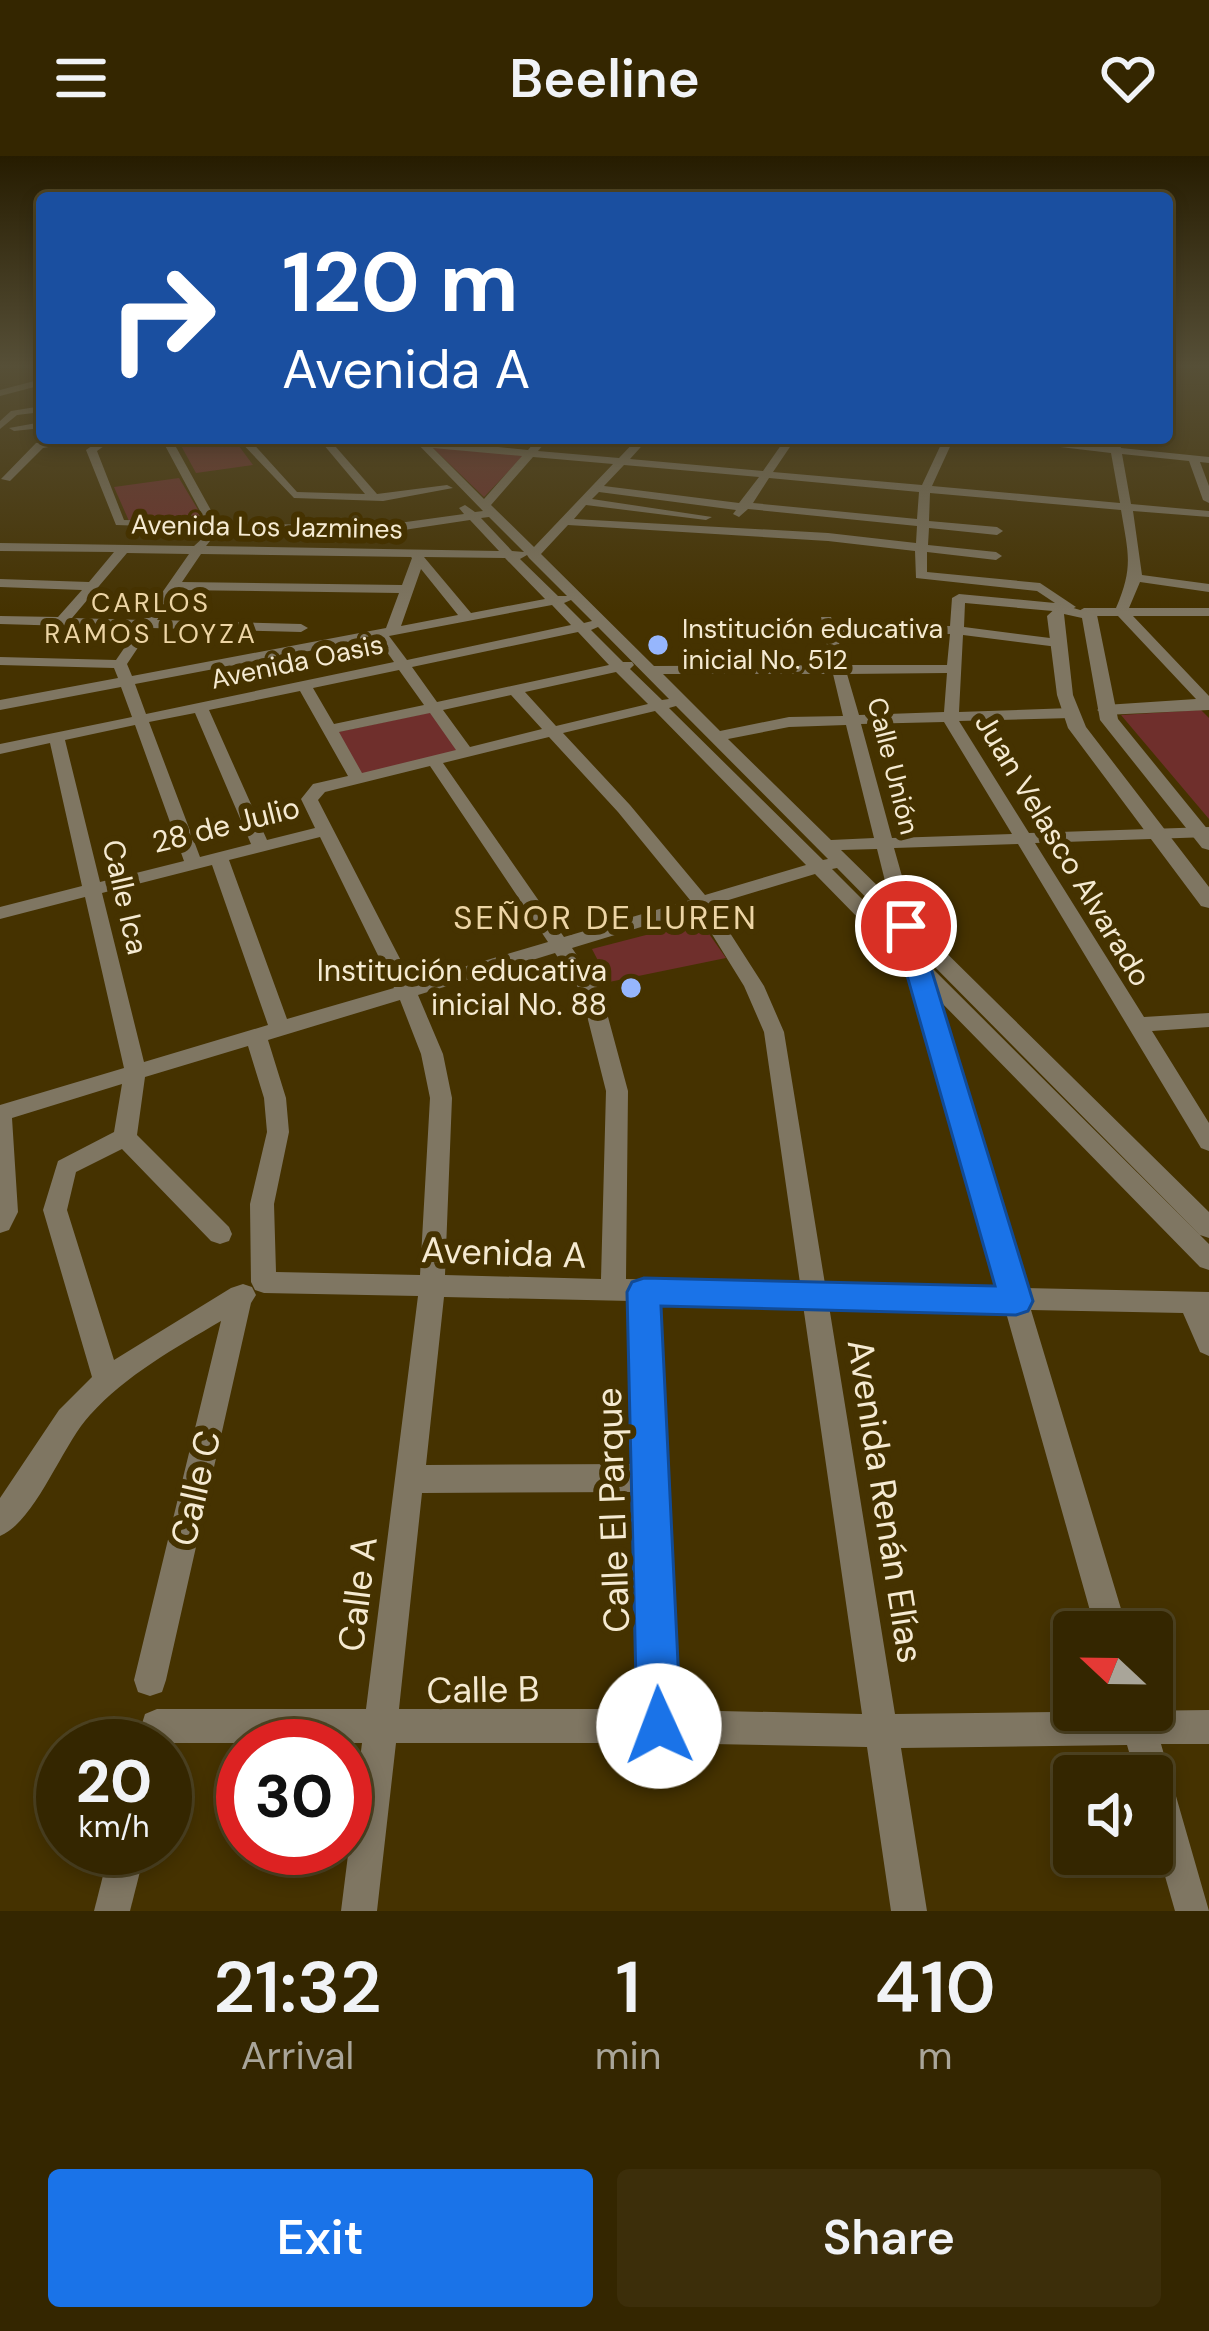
<!DOCTYPE html>
<meta charset="utf-8">
<style>
:root{--surface:#342600;--page:#3c2e0a;--text:#f1f3f6;--muted:#a9a599;--line:#4e4322;--accent:#1a73e8}
body{margin:0;font-family:"DM Sans",sans-serif;background:var(--page);color:var(--text);height:100vh;display:flex;flex-direction:column;font-size:45px;white-space:nowrap}
*{box-sizing:border-box;margin:0}
p{font-size:39px;color:var(--muted)}
.icon{flex:none;width:66px;height:66px;fill:none;stroke:currentColor;stroke-width:2;stroke-linecap:round;stroke-linejoin:round}
.map{position:relative;height:1755px;overflow:hidden}
.side{display:flex;flex-direction:column;background:var(--surface);flex:1}
.side>*{flex:none}
.top-card{position:absolute;left:36px;top:36px;width:1137px;height:252px;border-radius:12px;box-shadow:0 6px 18px #0003,0 0 0 3px var(--line);background:#1a4fa0;color:#fff;overflow:hidden}
.needle{width:78px;rotate:292deg}
.controls{position:absolute;left:1053px;top:1455px;display:grid;gap:24px}
.controls a{display:grid;place-items:center;width:120px;height:120px;border-radius:12px;background:var(--surface);box-shadow:0 6px 18px #0003,0 0 0 3px var(--line);font-size:60px}
.speed{position:absolute;left:36px;top:1563px;display:flex;gap:24px;font-size:60px;font-weight:700;text-align:center}
.speed>*{display:grid;place-content:center;width:156px;height:156px;border-radius:50%;background:var(--surface);box-shadow:0 6px 18px #0003,0 0 0 3px var(--line);line-height:1}
.speed small{font-size:30px;font-weight:400}
.speed .limit{border:18px solid #d22;background:#fff;color:#111}
.pin{position:absolute;display:grid;place-items:center;width:102px;height:102px;color:#fff;margin:-51px;border:6px solid #fff;border-radius:50%;box-shadow:0 3px 12px #0007}
.me{position:absolute;width:132px;margin:-66px;rotate:358deg;stroke-linejoin:round;filter:drop-shadow(0 0 9px #0008)}
.turn{display:flex;align-items:center;gap:42px;height:252px;padding:0 48px;font-size:54px}
.turn .icon{width:156px;height:156px;stroke-width:2.5}
.turn b{display:block;font-size:84px;line-height:102px}
.eta{display:flex;justify-content:space-evenly;align-items:center;height:204px;text-align:center}
.eta b{font-size:72px;font-weight:600;line-height:84px}
.action{display:flex;gap:24px;margin-top:auto;padding:24px 48px}
.action a{flex:1;height:138px;border-radius:12px;background:var(--accent);color:#fff;font-size:48px;font-weight:600;line-height:138px;text-align:center}
.action a+a{background:var(--page);color:var(--text)}
header{display:flex;justify-content:space-between;align-items:center;height:156px;padding:0 48px;background:var(--surface);font-size:54px;font-weight:600}
.map>svg:first-child{display:block}
.green{fill:#6f2f2c}
.lines{fill:none;stroke-linecap:round;stroke-linejoin:round}
.minor{fill:#7f7662;fill-rule:evenodd}
.tertiary{fill:#7f7662;fill-rule:evenodd}
.route{fill:#1a73e8;stroke:#114b97;stroke-width:3}
.poi-dot{fill:#96b6fd;stroke:#453200;stroke-width:4.5}
.labels{text-anchor:middle;stroke-width:12;stroke-linejoin:round;paint-order:stroke}
.far-street-label{font-size:27px;fill:#f5ead1;stroke:#453200}
.far-neighbourhood-label{font-size:27px;letter-spacing:3px;fill:#edd5a5;stroke:#453200}
.far-poi-label{font-size:27px;fill:#f5ead1;stroke:#453200;text-anchor:start}
.street-label{font-size:30px;fill:#f5ead1;stroke:#453200}
.poi-label{font-size:30px;fill:#f5ead1;stroke:#453200;text-anchor:end}
.neighbourhood-label{font-size:33px;letter-spacing:3px;fill:#edd5a5;stroke:#453200}
.near-street-label{font-size:36px;fill:#f5ead1;stroke:#453200}
</style>
<header><svg class="icon" aria-label="menu" viewBox="0 0 24 24"><path d="M4 6h16M4 12h16M4 18h16"/></svg>Beeline<svg class="icon" aria-label="heart" viewBox="0 0 24 24"><path d="M12 20l-8-8c-3-5 5-10 8-4 3-6 11-1 8 4z"/></svg></header>
<div class="map">
<svg width="1209" height="1755" viewBox="0 0 1209 1755">
<rect width="100%" height="100%" fill="#453200"/>
<!-- green -->
<g class="green">
<path d="M233 282 253 309 196 317 178 284Z"/>
<path d="M431 290 525 298 484 341Z"/>
<path d="M179 322 206 367 129 365 114 331Z"/>
<path d="M1201 554 1209 562V663L1121 559Z"/>
<path d="M432 556 459 595 361 618 338 576Z"/>
<path d="M700 765 726 802 609 826 592 793Z"/>
</g>
<g class="lines">
<!-- minor -->
<g class="minor">
<path d="M42 223V229L0 240V234Z"/>
<path d="M42 250V256L17 259 0 273V265L11 255Z"/>
<path d="M42 266V272L14 275 9 272Z"/>
<path d="M70 282H99L43 292 10 325 1 323 36 287Z"/>
<path d="M103 282H115L97 295 124 364 206 366 161 282H171L218 367 377 370 464 358 459 352 465 349 475 356 483 355 412 282 528 294 538 282H549L538 295 619 302 638 282H649L630 303 763 315 786 282H796L773 316 922 329 944 282H954L932 330 1120 347 1111 297 985 282 1110 291 1109 282H1119L1121 292 1209 301V307L1200 306 1209 330V347L1203 344 1189 305 1122 298 1131 348 1209 355V361L1133 355 1142 419 1209 428V436L1140 426 1129 452H1209V460H1133L1209 540V554L1105 559 1097 554 1105 549 1196 543 1118 460H1084L1077 456 1084 452H1116C1134 410 1128 397 1121 354L930 337 929 365 997 371 1003 375 997 379 929 372 928 389 996 396 1002 400 996 404 927 396V416L1040 427 1076 451 1064 456 965 447 964 471 1058 483 1065 487 1058 491 963 479 959 556 1071 552 1079 557 1071 562 959 565 1029 677 1209 671V681L1035 687 1144 861 1209 857V871L1152 875 1209 967V995L1201 992 1018 688 894 692 915 766 1209 1056V1082L1200 1079 925 801 927 807 1209 1088V1114L1200 1111 938 843 1024 1132 1209 1136V1200L1200 1196 1183 1157 1031 1154 1128 1476H1096L1005 1153 829 1150 895 1558 1209 1554V1588H1161L1209 1755H1175L1152 1675V1620H1136L1127 1589 901 1592 927 1755H891L867 1591 659 1587H396L377 1755H341L362 1587H170L165 1600V1590H135L145 1558 157 1553H366L418 1140 264 1137 255 1134 251 1126 250 1048 267 976 264 942 248 890 145 921 137 979 229 1071 232 1078 229 1085 220 1088 211 1085 122 993 76 1016 67 1054 114 1204 231 1132 243 1128 252 1131 256 1139 251 1147 166 1524 162 1536 150 1540 138 1536 134 1524 221 1165C175 1192 126 1219 90 1259 62 1289 36 1365 0 1380V1342L59 1254 92 1221 43 1054 58 1005 114 976 122 928 12 962 18 1056 9 1074 0 1077V949L124 912 85 741 0 763V751L82 730 50 587 0 598V588L132 561 121 531 0 554V544L118 522 114 512 0 509V501L116 504 138 472 0 468V460L58 461 82 434 0 431V423L89 426 114 396 0 395V387L194 390 204 381 210 385 206 390 499 395 470 364 377 378 116 369 86 294ZM433 292 522 300 484 343ZM533 301 613 308 534 391 491 349ZM624 309 759 321 739 347 604 330ZM769 322 919 336 917 363 753 347ZM599 336 736 354 733 358 739 361 748 353 917 370 916 387 828 377 574 363 586 349 706 364 712 361 592 343ZM489 361 524 396 512 395 481 362ZM568 369 828 385 915 395 916 422 1037 435 1055 447 959 438 952 442 950 470 835 471 831 461H821L831 509 654 510 541 398ZM127 397 189 398 143 464 72 462ZM201 398 411 401 412 402 402 429 182 426ZM527 399 529 402 567 440H558L520 403ZM424 401 505 402 545 443 471 457ZM421 413 458 459 401 470ZM177 434 399 437 386 472 132 520 127 508 151 472 301 476 308 472 301 468 157 464ZM571 444 592 465 584 467 564 447ZM552 449 571 469 407 504 389 480ZM598 471 669 543 662 544 630 513 634 509 632 506H623L591 474ZM578 476 609 509 437 546 412 511ZM950 478 947 509H845L837 479ZM377 482 394 506 146 558 135 528ZM399 514 424 549 334 568 313 532ZM616 516 648 548 556 570 525 536ZM947 517 944 556 859 559 847 518ZM663 518H833L843 560 789 561 720 575ZM300 535 348 620 313 628 301 643 315 672 267 684 209 554ZM511 539 542 573 470 591 443 554ZM676 550 828 703 823 704 669 552ZM655 555 806 709 705 739 630 649 563 577ZM195 557 251 688 200 701 149 566ZM430 557 456 594 362 617 339 576ZM944 566 1012 678 892 682 861 568ZM135 569 184 705 100 726 65 584ZM846 569 874 682 831 684 728 583 789 571ZM549 581 618 656 690 744 564 781 443 607ZM430 610 548 786 412 826 318 644 325 636ZM320 681 394 832 287 863 229 704ZM877 693 889 741 841 694ZM212 709 268 869 144 906 102 737ZM837 712 897 773 899 780 832 713ZM815 718 909 814 999 1131 825 1128 784 876 764 830 712 749ZM697 754 744 830 764 876 800 1127 626 1123 628 935 601 835 572 792ZM555 797 581 836 606 935 601 1123 445 1119 452 942 443 898 418 839ZM400 844 421 898 430 942 420 1119 276 1116 274 1048 289 976 286 942 268 884ZM444 1141 631 1145 636 1308 426 1309ZM657 1146 803 1149 862 1558 675 1554ZM636 1336 642 1553H399L422 1337Z"/>
<path d="M237 282H248L297 336 365 338 318 282H328L377 338 447 329 453 332 383 345 294 342Z"/>
<path d="M110 1692H146L130 1755H94Z"/>
</g>
<!-- tertiary -->
<path class="tertiary" d="M1060 448 1097 459 1118 563 1209 675V694L1202 692 1100 564 1082 462 1064 458 1073 539 1086 571 1209 731V752L1201 750 1068 572 1057 539 1047 460Z"/>
</g>
<!-- sky -->
<linearGradient id="sky" x2="0" y2="1"><stop stop-color="#261c00"/><stop offset="0.46" stop-color="#564f37"/><stop offset="1" stop-color="#564f37" stop-opacity="0"/></linearGradient>
<rect width="1209" height="456" fill="url(#sky)"/>
<!-- route -->
<path class="route" d="M906 762 918 770 1033 1145 1028 1155 1016 1159 661 1150 681 1570 674 1585 659 1591 643 1585 637 1570 627 1136 632 1126 644 1122 995 1130 893 770Z"/>
<!-- markers -->
<g class="poi-dot">
<circle cx="658" cy="489" r="12"/>
<circle cx="631" cy="832" r="12"/>
</g>
<g class="labels">
<!-- far-street labels -->
<g class="far-street-label">
<text transform="translate(267 371) rotate(1)" y="9">Avenida Los Jazmines</text>
<text transform="translate(297 506) rotate(-12)" y="9">Avenida Oasis</text>
<text transform="translate(893 610) rotate(76)" y="9">Calle Unión</text>
</g>
<!-- far-neighbourhood labels -->
<g class="far-neighbourhood-label">
<text x="151" y="456">CARLOS<tspan x="151" dy="31">RAMOS LOYZA</tspan></text>
</g>
<!-- far-poi labels -->
<g class="far-poi-label">
<text x="682" y="482">Institución educativa<tspan x="682" dy="31">inicial No. 512</tspan></text>
</g>
<!-- street labels -->
<g class="street-label">
<text transform="translate(226 669) rotate(-14)" y="10">28 de Julio</text>
<text transform="translate(1063 694) rotate(59)" y="10">Juan Velasco Alvarado</text>
<text transform="translate(125 741) rotate(77)" y="10">Calle Ica</text>
</g>
<!-- poi labels -->
<g class="poi-label">
<text x="607" y="825">Institución educativa<tspan x="607" dy="34">inicial No. 88</tspan></text>
</g>
<!-- neighbourhood labels -->
<g class="neighbourhood-label">
<text x="606" y="773">SEÑOR DE LUREN</text>
</g>
<!-- near-street labels -->
<g class="near-street-label">
<text transform="translate(504 1096) rotate(2)" y="13">Avenida A</text>
<text transform="translate(195 1332) rotate(-77)" y="13">Calle C</text>
<text transform="translate(886 1345) rotate(81)" y="13">Avenida Renán Elías</text>
<text transform="translate(612 1354) rotate(-92)" y="13">Calle El Parque</text>
<text transform="translate(357 1438) rotate(-83)" y="13">Calle A</text>
<text transform="translate(483 1533) rotate(-1)" y="13">Calle B</text>
</g>
</g>
</svg>
<div class="controls">
<a><svg class="needle" viewBox="-14 -14 28 28"><path d="M0-13l5 13h-10z" fill="#e53935"/><path d="M0 13l5-13h-10z" fill="#a9a599"/></svg></a>
<a><svg class="icon" aria-label="sound" viewBox="0 0 24 24"><path d="M4 9h4l5-4v14l-5-4H4zM17 9q2 3 0 6"/></svg></a>
</div>
<div class="speed"><div>20<small>km/h</small></div><div class="limit">30</div></div>
<div class="pin" style="left:906px;top:770px;background:#d93025"><svg class="icon" aria-label="arrive" viewBox="0 0 24 24"><path d="M6 21V4h12l-3 4 3 4H6"/></svg></div>
<svg class="me" style="left:659px;top:1570px" viewBox="-20 -20 40 40"><circle r="19" fill="#fff"/><path d="M0-13L10 11 0 6-10 11z" fill="#1a73e8"/></svg>
<div class="top-card">
<div class="turn"><svg class="icon" aria-label="right" viewBox="0 0 24 24"><path d="M7 20v-9h11M14 6l5 5-5 5"/></svg><div><b>120 m</b>Avenida A</div></div>
</div>
</div>
<section class="side">
<div class="eta">
<div><b>21:32</b><p>Arrival</p></div>
<div><b>1</b><p>min</p></div>
<div><b>410</b><p>m</p></div>
</div>
<div class="action"><a>Exit</a><a>Share</a></div>
</section>
